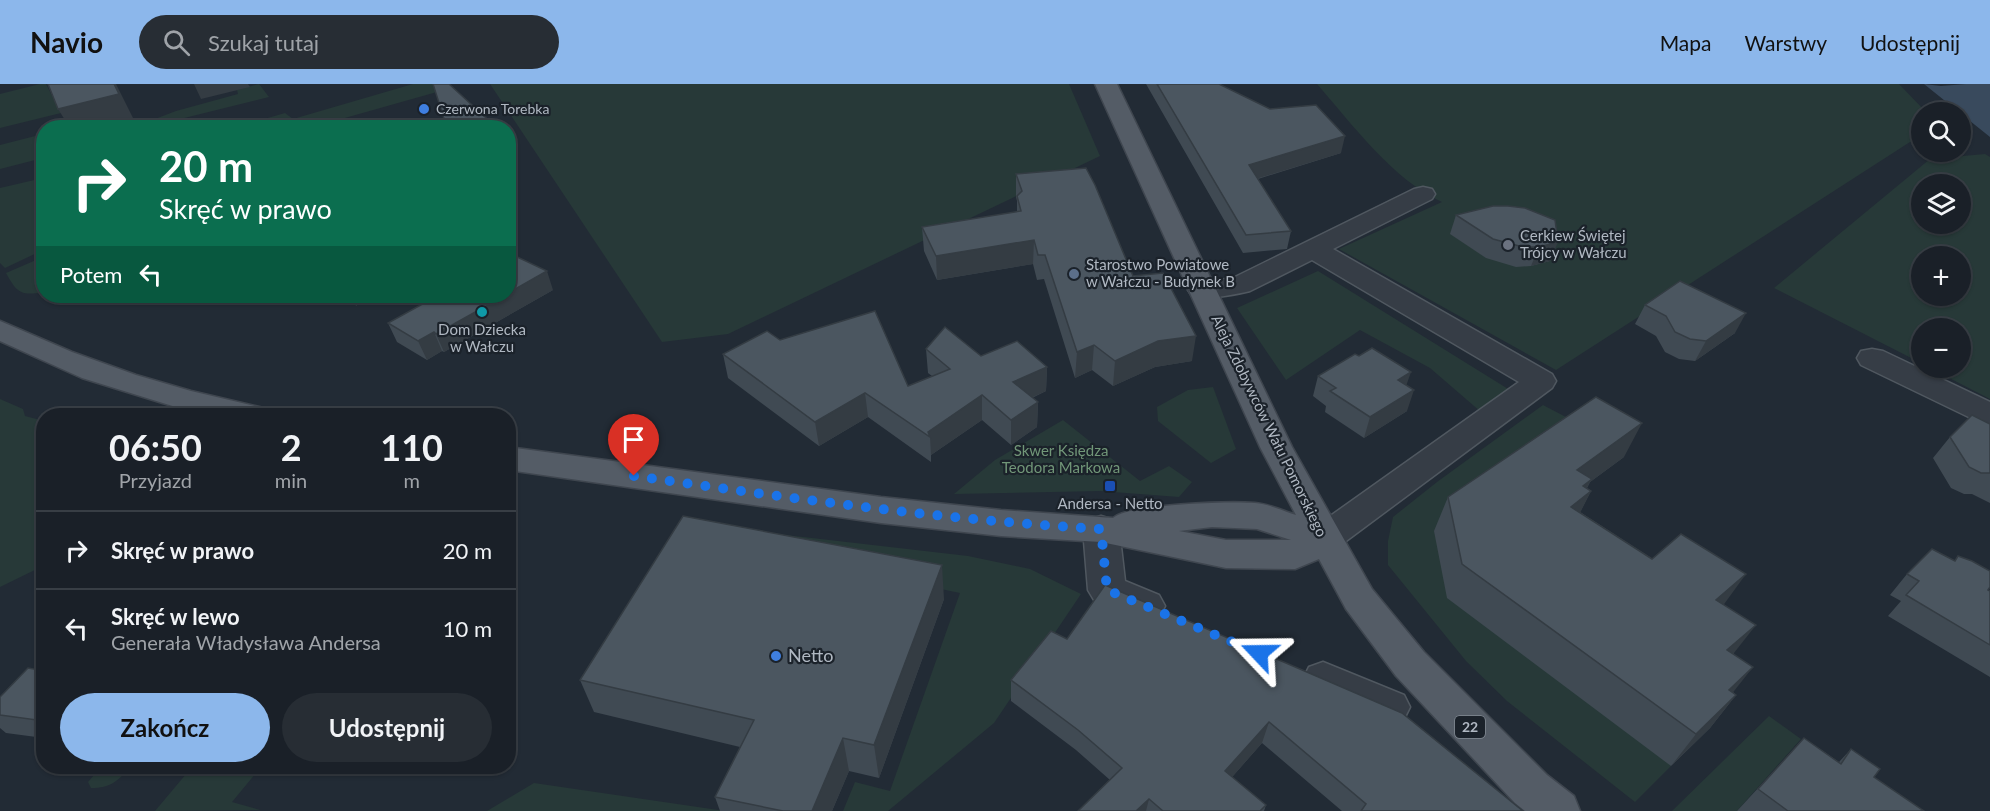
<!DOCTYPE html>
<html lang="pl">
<meta charset="utf-8">
<style>
:root{--surface:#1a2028;--page:#272d34;--text:#f1f3f6;--muted:#9fa3a8;--line:#383e45;--accent:#8cb7eb}
body{margin:0;font-family:Lato,sans-serif;background:var(--page);color:var(--text);height:100vh;display:flex;flex-direction:column;font-size:22px;white-space:nowrap}
*{box-sizing:border-box;margin:0}
p{font-size:20px;color:var(--muted)}
.icon{flex:none;width:33px;height:33px;fill:none;stroke:currentColor;stroke-width:2;stroke-linecap:round;stroke-linejoin:round}
.map{position:relative;flex:1;overflow:hidden}
.side{position:absolute;left:36px;top:324px;width:480px;height:366px;display:flex;flex-direction:column;background:var(--surface);border-radius:24px;box-shadow:0 2px 4px #0004,0 0 0 2px var(--line)}
.side>*{flex:none}
.top-card{position:absolute;left:36px;top:36px;width:480px;height:183px;border-radius:24px;box-shadow:0 2px 4px #0004,0 0 0 2px var(--line);background:#0b6e4f;color:#fff;overflow:hidden}
.controls{position:absolute;left:1911px;top:18px;display:grid;gap:12px}
.controls a{display:grid;place-items:center;width:60px;height:60px;border-radius:50%;background:var(--surface);box-shadow:0 2px 4px #0004,0 0 0 2px var(--line);font-size:30px}
.pin{position:absolute;display:grid;place-items:center;width:51px;height:51px;color:#fff;margin:-62px -26px;border-radius:50% 50% 50% 0;rotate:-45deg;box-shadow:0 0 6px #0007}
.pin .icon{rotate:45deg}
.me{position:absolute;width:66px;margin:-33px;rotate:293deg;stroke-linejoin:round;filter:drop-shadow(0 0 4px #0008)}
.turn{display:flex;align-items:center;gap:21px;height:126px;padding:0 24px;font-size:27px}
.turn .icon{width:78px;height:78px;stroke-width:2.5}
.turn b{display:block;font-size:42px;line-height:51px}
.then{display:flex;align-items:center;height:57px;padding:0 24px;background:#0003;gap:12px;font-size:22px}
.eta{display:flex;justify-content:space-evenly;align-items:center;height:102px;text-align:center}
.eta b{font-size:36px;font-weight:700;line-height:42px}
.primary-button{display:flex;gap:12px;margin-top:auto;padding:12px 24px}
.primary-button a{flex:1;height:69px;border-radius:36px;background:var(--accent);color:#111;font-size:24px;font-weight:700;line-height:69px;text-align:center}
.primary-button a+a{background:var(--page);color:var(--text)}
ul{padding:0;list-style:none}
li{display:flex;align-items:center;gap:18px;height:78px;padding:0 24px;border-top:2px solid var(--line)}
li div{flex:1}
li b{display:block;font-size:22px}
li em{font-style:normal}
header{display:flex;align-items:center;gap:36px;box-sizing:border-box;height:84px;padding:0 30px;background:var(--accent);color:#111}
header strong{font-size:28px}
nav{display:flex;gap:33px;margin-inline-start:auto;font-size:21px}
.search{width:420px;height:54px;background:var(--page);display:flex;align-items:center;gap:15px;box-sizing:border-box;padding:0 21px;border-radius:33px;color:var(--muted);font-size:22px}
.map>svg:first-child{display:block}
.green{fill:#273938;fill-rule:evenodd}
.water{fill:#394a5d}
.lines{fill:none;stroke-linecap:round;stroke-linejoin:round}
.minor-casing{stroke:#505860;stroke-width:3}
.major-casing{stroke:#3f464f;stroke-width:3}
.minor{fill:#363d46;fill-rule:evenodd}
.major{fill:#545c66;fill-rule:evenodd}
.wall{fill:#404a53}
.shaded-wall{fill:#343c43}
.building{fill:#4b5660;stroke:#343c43;stroke-width:1.5}
.route{stroke:#1a73e8;stroke-width:10;stroke-dasharray:0 18}
.shop-dot{fill:#3f7fe0;stroke:#1b222a;stroke-width:2}
.worship-dot{fill:#6b7280;stroke:#1b222a;stroke-width:2}
.service-dot{fill:#5c6f8a;stroke:#1b222a;stroke-width:2}
.culture-dot{fill:#0f9aa8;stroke:#1b222a;stroke-width:2}
.transit-dot{fill:#1a4fb4;stroke:#1b222a;stroke-width:2}
.labels{text-anchor:middle;stroke-width:4.5;stroke-linejoin:round;paint-order:stroke}
.far-poi-label{font-size:14px;fill:#b0b8c2;stroke:#1b222a;text-anchor:start}
.shield{fill:#1b222a;stroke:#838b94;stroke-width:1.5}
.shield-label{font-size:14px;font-weight:bold;fill:#b0b8c2}
.poi-label{font-size:15px;fill:#b0b8c2;stroke:#1b222a;text-anchor:start}
.street-label{font-size:15px;fill:#b0b8c2;stroke:#1b222a}
.park-label{font-size:15px;fill:#719678;stroke:#1b222a}
.near-poi-label{font-size:18px;fill:#b0b8c2;stroke:#1b222a;text-anchor:start}
</style>
<header>
<strong>Navio</strong>
<div class="search"><svg class="icon" aria-label="search" viewBox="0 0 24 24"><circle cx="10" cy="10" r="6"/><path d="M15 15l6 6"/></svg>Szukaj tutaj</div>
<nav><a>Mapa</a><a>Warstwy</a><a>Udostępnij</a></nav>
</header>
<div class="map">
<svg width="1990" height="727" viewBox="0 0 1990 727">
<rect width="100%" height="100%" fill="#222b35"/>
<!-- green -->
<g class="green">
<path d="M40 0H46L61 29 0 44V10Z"/>
<path d="M259 0 269 13 148 43 147 38 176 27 238 10 237 6Z"/>
<path d="M413 0H448L451 4 313 43 233 44 285 29 293 35Z"/>
<path d="M490 0H1069L1100 72 728 250 662 258Z"/>
<path d="M1317 0H1899L1926 28H1922L1921 57 1910 58 1556 286 1339 165 1442 118C1393 96 1352 40 1317 0Z"/>
<path d="M43 50V64L41 66 43 74 0 85V61Z"/>
<path d="M1985 70 1990 73V315L1930 284H1960V244H1922L1921 279 1774 204 1930 75ZM1922 100H1960V140H1922ZM1922 172H1960V212H1922Z"/>
<path d="M43 94V166L5 184 0 179V104Z"/>
<path d="M43 173V208C21 212 17 209 6 189Z"/>
<path d="M1318 187 1513 308 1481 328 1430 284 1360 246 1286 296 1237 224Z"/>
<path d="M1213 303 1236 365 1211 379 1158 337 1157 323 1188 306Z"/>
<path d="M0 315 23 325 25 332 44 337 43 482 0 503Z"/>
<path d="M1543 321 1583 342 1434 447 1671 682 1635 718 1507 617 1466 577 1388 481V457L1393 433 1437 398Z"/>
<path d="M1063 336 1140 397 1169 382 1192 398 1179 413 1100 407 954 410 995 376Z"/>
<path d="M690 440 968 472 1030 485 1081 510 994 639 888 727H843L855 698 890 707 960 509 705 456Z"/>
<path d="M1769 632 1801 655 1737 727H1672Z"/>
<path d="M101 683V682L130 683C118 697 111 704 91 704L88 698Z"/>
<path d="M192 683H261L232 718 260 726 155 727Z"/>
<path d="M534 699 725 727H487Z"/>
</g>
<!-- water -->
<path class="water" d="M1966 0H1990V53L1924 0 1941 2Z"/>
<g class="lines">
<defs>
<g id="minor">
<path d="M1423 103 1432 105 1435 110 1432 115 1333 165 1552 290 1556 297 1552 304 1338 463 1325 467 1312 463 1307 454 1312 445 1519 298 1312 176 1250 207C1232 211 1210 216 1192 212L1188 206 1192 200 1233 194 1414 105Z"/>
<path d="M1872 265 1883 267 1990 318V342L1979 338 1861 281 1857 274 1861 267Z"/>
<path d="M1101 432 1114 436 1119 445 1125 497 1159 511 1165 522 1159 533 1146 537 1094 516 1088 506 1083 445 1088 436Z"/>
<path d="M1323 578 1404 611 1410 623 1404 635 1389 641 1309 607 1303 595 1309 583Z"/>
</g>
<g id="major">
<path d="M1095 0H1117L1292 363 1372 505 1424 568 1547 691 1574 712 1580 727H1525L1515 719 1396 592 1346 525 1319 475 1295 485 1226 484 1101 458 1001 452 881 439 508 386V363L881 413 1001 426 1113 434C1128 420 1231 417 1255 419 1269 420 1283 427 1296 431L1260 363ZM1212 443 1257 445 1291 456H1226L1179 447Z"/>
<path d="M0 237 72 268 136 291 191 307 268 325 273 332H207L179 324 82 294 0 257Z"/>
</g>
</defs>
<!-- minor casing -->
<use href="#minor" class="minor-casing"/>
<!-- major casing -->
<use href="#major" class="major-casing"/>
<!-- minor -->
<use href="#minor" class="minor"/>
<!-- major -->
<use href="#major" class="major"/>
</g>
<!-- wall -->
<g class="wall">
<path d="M1146 0H1219L1341 69 1258 95 1291 147 1287 165 1243 169Z"/>
<path d="M1016 90 1133 192 1192 277 1155 283 1113 302 1092 286 1075 294 1044 195 1037 196 1033 180 937 196 924 167 922 143 1017 128V117L1016 113Z"/>
<path d="M1508 122 1550 177 1531 182 1516 183 1486 174 1450 150 1456 131Z"/>
<path d="M553 206 444 268 442 267 427 276 397 258 388 239Z"/>
<path d="M340 212H352L357 222Z"/>
<path d="M1645 221 1735 249 1695 277 1679 275 1665 268 1656 252 1635 240Z"/>
<path d="M780 256 908 302 932 292 928 289 926 265 1047 283 1046 307 1032 314 1038 318 1037 343 1011 361 982 336 931 371V378L868 333 819 362 728 294 723 270Z"/>
<path d="M1318 292 1407 301V327L1364 354 1325 328 1326 322 1313 312Z"/>
<path d="M1990 340V419L1972 410H1964L1951 404 1933 374 1950 353Z"/>
<path d="M1624 373 1590 398 1587 404 1591 407 1580 428 1724 521 1734 570 1733 608 1736 611 1710 644 1671 682 1447 514 1434 447 1448 413Z"/>
<path d="M1958 472 1990 507V593L1888 532 1901 517 1890 511 1907 490 1955 476Z"/>
<path d="M944 515 879 694 849 687 832 727H720L715 713 740 663 594 628 580 596Z"/>
<path d="M1067 555 1523 727H1342L1262 659 1232 693 1266 721 1264 727H1078L1110 696 1076 666 1011 617V596Z"/>
<path d="M44 581V654L6 649 0 644V613L39 586Z"/>
<path d="M1804 654 1839 678 1851 665 1874 693 1924 727H1737Z"/>
</g>
<!-- shaded-wall -->
<g class="shaded-wall">
<path d="M114 0H116L133 34 96 44H70L58 25Z"/>
<path d="M194 0H248L250 3 201 15Z"/>
<path d="M1345 52 1341 69 1246 98 1249 81Z"/>
<path d="M1034 156 1033 180 937 196 936 172Z"/>
<path d="M1558 158 1550 177 1531 182 1539 163Z"/>
<path d="M547 187 553 206 444 268 436 250 504 212H508V209Z"/>
<path d="M1746 229 1735 249 1695 277 1706 257Z"/>
<path d="M434 248 442 267 427 276 418 257Z"/>
<path d="M1196 252 1192 277 1155 283 1113 302 1115 277 1158 257Z"/>
<path d="M1094 261 1092 286 1075 294 1077 268Z"/>
<path d="M1047 283 1046 307 1013 322V298Z"/>
<path d="M1411 288 1404 308 1398 296Z"/>
<path d="M1414 306 1407 327 1364 354 1370 333Z"/>
<path d="M865 309 868 333 819 362 815 338Z"/>
<path d="M982 311V336L931 371 930 353 928 348Z"/>
<path d="M1038 318 1037 343 1011 361V336Z"/>
<path d="M1642 339 1624 373 1590 398 1581 415 1591 407 1574 441 1571 423 1577 386Z"/>
<path d="M942 481 944 515 879 694 874 661Z"/>
<path d="M1746 490 1722 523 1716 516Z"/>
<path d="M1756 541 1730 574 1727 566Z"/>
<path d="M1753 583 1727 616 1729 606Z"/>
<path d="M1736 611 1710 644 1671 682 1696 650Z"/>
<path d="M1269 638 1262 659 1219 708 1225 687Z"/>
<path d="M843 654 849 687 832 727H812Z"/>
<path d="M1149 715 1146 727H1136Z"/>
</g>
<!-- building -->
<g class="building">
<path d="M48 0H114L119 10 58 25Z"/>
<path d="M433 0H449L496 43 447 44Z"/>
<path d="M1157 0H1219L1270 25 1316 21 1345 52 1249 81 1291 147 1246 151Z"/>
<path d="M1086 84 1095 101 1133 192 1163 189 1196 252 1158 257 1115 277 1094 261 1077 268 1045 171H1038L1034 156 936 172 922 143 1021 127 1017 112 1022 107 1016 90Z"/>
<path d="M1493 122H1508L1525 124 1555 136 1558 158 1539 163H1523L1493 155 1456 131Z"/>
<path d="M511 170 547 187 508 209V171Z"/>
<path d="M1680 197 1746 229 1706 257 1690 255 1675 248 1666 232 1645 221Z"/>
<path d="M437 212H504L436 250 434 248 418 257 388 239Z"/>
<path d="M875 227 908 302 950 285 926 265 945 243 981 272 1017 257 1047 283 1013 298 1038 318 1011 336 982 311 928 348 930 353 865 309 815 338 723 270 767 247 780 256Z"/>
<path d="M1372 264 1411 288 1398 296 1414 306 1370 333 1330 307 1336 304 1318 292 1355 270 1359 272Z"/>
<path d="M1596 313 1642 339 1577 386 1592 395 1583 402 1591 407 1571 423 1652 475 1681 450 1746 490 1716 516 1756 541 1727 566 1753 583 1729 606 1736 611 1696 650 1462 480 1448 413Z"/>
<path d="M1972 331 1990 340V389H1981L1969 383 1950 353Z"/>
<path d="M683 432 942 481 874 661 843 654 812 727H783L715 713 754 636 580 596Z"/>
<path d="M1932 465 1955 477 1958 472 1972 477 1990 487V503L1988 506 1990 507V561L1906 511 1919 497 1907 490Z"/>
<path d="M1105 501 1402 629 1523 727H1361L1366 720 1269 638 1225 687 1266 721 1260 727H1163L1149 715 1136 727H1078L1122 684 1078 646 1011 596 1051 547 1067 555Z"/>
<path d="M44 581V637L0 631V613L28 584 39 586Z"/>
<path d="M1804 654 1841 680 1851 665 1880 685 1874 693 1924 727H1788L1758 705Z"/>
</g>
<g class="lines">
<!-- route -->
<path class="route" d="M634 392C790 414 944 436 1101 445L1107 506 1259 569"/>
</g>
<!-- markers -->
<g class="shop-dot">
<circle cx="424" cy="25" r="6"/>
<circle cx="776" cy="572" r="6"/>
</g>
<circle class="worship-dot" cx="1508" cy="161" r="6"/>
<circle class="service-dot" cx="1074" cy="190" r="6"/>
<circle class="culture-dot" cx="482" cy="228" r="6"/>
<rect class="transit-dot" x="1104" y="396" width="12" height="12" rx="3"/>
<g class="labels">
<!-- far-poi labels -->
<g class="far-poi-label">
<text x="436" y="30">Czerwona Torebka</text>
</g>
<!-- shield labels -->
<rect class="shield" x="1455" y="632" width="30" height="22" rx="4.5"/>
<g class="shield-label">
<text x="1470" y="648">22</text>
</g>
<!-- poi labels -->
<g class="poi-label">
<text x="1520" y="157">Cerkiew Świętej<tspan x="1520" dy="17">Trójcy w Wałczu</tspan></text>
<text x="1086" y="186">Starostwo Powiatowe<tspan x="1086" dy="17">w Wałczu - Budynek B</tspan></text>
<text x="482" y="251" text-anchor="middle">Dom Dziecka<tspan x="482" dy="17">w Wałczu</tspan></text>
<text x="1110" y="425" text-anchor="middle">Andersa - Netto</text>
</g>
<!-- street labels -->
<g class="street-label">
<text transform="translate(1269 342) rotate(64)" y="5">Aleja Zdobywców Wału Pomorskiego</text>
</g>
<!-- park labels -->
<g class="park-label">
<text x="1061" y="372">Skwer Księdza<tspan x="1061" dy="17">Teodora Markowa</tspan></text>
</g>
<!-- near-poi labels -->
<g class="near-poi-label">
<text x="788" y="578">Netto</text>
</g>
</g>
</svg>
<div class="controls">
<a><svg class="icon" aria-label="search" viewBox="0 0 24 24"><circle cx="10" cy="10" r="6"/><path d="M15 15l6 6"/></svg></a>
<a><svg class="icon" aria-label="layers" viewBox="0 0 24 24"><path d="M12 4l9 5-9 5-9-5zM3 14l9 5 9-5"/></svg></a>
<a>+</a>
<a>−</a>
</div>
<div class="pin" style="left:634px;top:392px;background:#d93025"><svg class="icon" aria-label="arrive" viewBox="0 0 24 24"><path d="M6 21V4h12l-3 4 3 4H6"/></svg></div>
<svg class="me" style="left:1259px;top:569px" viewBox="-20 -20 40 40"><path d="M0-17L14 15 0 8-14 15z" fill="#1a73e8" stroke="#fff" stroke-width="4"/></svg>
<div class="top-card">
<div class="turn"><svg class="icon" aria-label="right" viewBox="0 0 24 24"><path d="M7 20v-9h11M14 6l5 5-5 5"/></svg><div><b>20 m</b>Skręć w prawo</div></div>
<div class="then">Potem<svg class="icon" aria-label="left" viewBox="0 0 24 24"><path d="M17 20v-9H6M10 6l-5 5 5 5"/></svg></div>
</div>
<section class="side">
<div class="eta">
<div><b>06:50</b><p>Przyjazd</p></div>
<div><b>2</b><p>min</p></div>
<div><b>110</b><p>m</p></div>
</div>
<ul>
<li><svg class="icon" aria-label="right" viewBox="0 0 24 24"><path d="M7 20v-9h11M14 6l5 5-5 5"/></svg><div><b>Skręć w prawo</b></div><em>20 m</em></li>
<li><svg class="icon" aria-label="left" viewBox="0 0 24 24"><path d="M17 20v-9H6M10 6l-5 5 5 5"/></svg><div><b>Skręć w lewo</b><p>Generała Władysława Andersa</p></div><em>10 m</em></li>
</ul>
<div class="primary-button"><a>Zakończ</a><a>Udostępnij</a></div>
</section>
</div>
